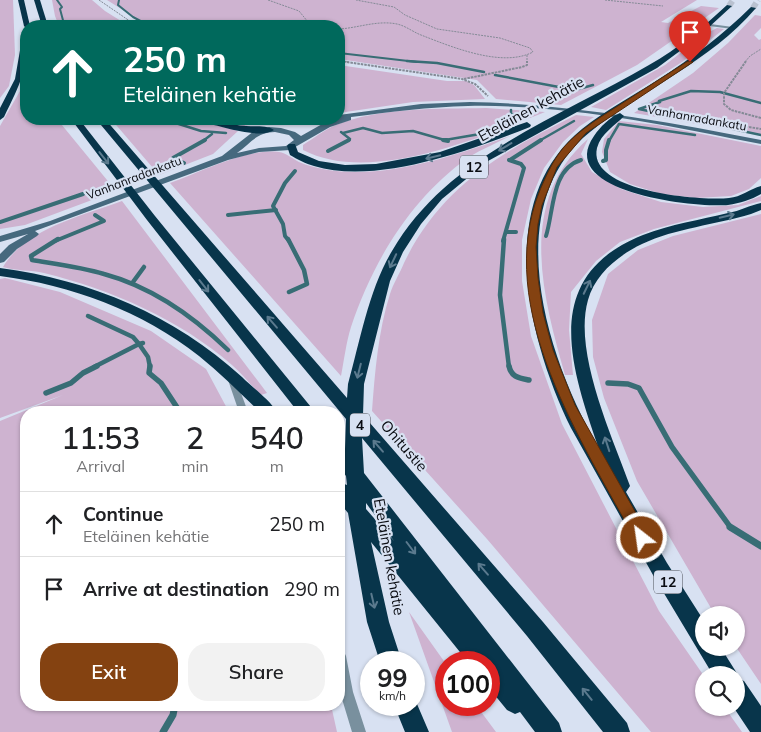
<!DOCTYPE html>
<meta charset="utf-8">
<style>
:root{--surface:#fff;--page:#f2f2f2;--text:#202124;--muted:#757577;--line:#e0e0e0;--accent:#844211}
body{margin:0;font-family:Mulish,sans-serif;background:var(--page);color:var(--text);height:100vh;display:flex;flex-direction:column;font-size:19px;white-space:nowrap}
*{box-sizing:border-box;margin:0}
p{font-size:16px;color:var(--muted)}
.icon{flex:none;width:28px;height:28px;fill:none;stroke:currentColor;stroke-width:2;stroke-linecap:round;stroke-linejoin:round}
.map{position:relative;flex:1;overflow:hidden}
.side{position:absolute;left:20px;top:406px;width:325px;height:305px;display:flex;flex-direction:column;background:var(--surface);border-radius:20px;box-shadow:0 1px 4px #0004}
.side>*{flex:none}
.banner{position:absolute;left:20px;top:20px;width:325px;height:105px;border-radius:20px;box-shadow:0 1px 4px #0004;background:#00695c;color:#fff;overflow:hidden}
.controls{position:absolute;left:695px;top:606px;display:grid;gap:10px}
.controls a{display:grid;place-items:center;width:50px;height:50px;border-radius:50%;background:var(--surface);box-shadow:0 1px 4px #0004;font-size:25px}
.speed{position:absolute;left:360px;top:651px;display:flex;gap:10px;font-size:25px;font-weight:700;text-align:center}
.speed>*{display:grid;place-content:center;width:65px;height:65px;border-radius:50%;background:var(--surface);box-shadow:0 1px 4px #0004;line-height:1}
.speed small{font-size:12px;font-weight:400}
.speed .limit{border:8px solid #d22;background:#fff;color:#111}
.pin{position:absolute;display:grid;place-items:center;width:42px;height:42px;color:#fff;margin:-51px -21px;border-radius:50% 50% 50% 0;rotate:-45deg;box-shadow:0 0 5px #0007}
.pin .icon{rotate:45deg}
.me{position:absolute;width:55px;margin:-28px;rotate:330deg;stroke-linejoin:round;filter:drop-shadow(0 0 4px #0008)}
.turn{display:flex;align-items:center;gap:18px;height:105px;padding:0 20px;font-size:22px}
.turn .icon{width:65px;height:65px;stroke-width:2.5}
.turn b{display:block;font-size:35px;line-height:42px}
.eta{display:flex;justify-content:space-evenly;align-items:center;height:85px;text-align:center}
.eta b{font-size:30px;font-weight:600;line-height:35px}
.button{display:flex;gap:10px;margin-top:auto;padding:10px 20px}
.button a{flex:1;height:58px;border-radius:20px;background:var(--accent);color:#fff;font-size:20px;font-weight:600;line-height:58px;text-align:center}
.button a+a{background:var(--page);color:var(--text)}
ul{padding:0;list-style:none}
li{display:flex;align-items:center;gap:15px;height:65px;padding:0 20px;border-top:1px solid var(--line)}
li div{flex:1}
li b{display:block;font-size:19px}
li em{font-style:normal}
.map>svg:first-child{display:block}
.green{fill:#ceb3d0}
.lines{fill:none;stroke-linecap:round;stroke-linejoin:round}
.stream-far5{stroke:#386d75;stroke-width:2}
.stream-far4{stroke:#386d75;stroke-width:2.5}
.stream-far3{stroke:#386d75;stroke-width:4}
.stream-far2{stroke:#386d75;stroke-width:4.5}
.stream-far1{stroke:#386d75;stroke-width:5.5}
.stream{stroke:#386d75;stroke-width:7}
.highway-tunnel{stroke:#b9c1d0;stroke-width:6;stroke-dasharray:6 3;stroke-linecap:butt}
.path-far1{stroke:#848a96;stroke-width:1;stroke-dasharray:2 1;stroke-linecap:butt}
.path{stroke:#848a96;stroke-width:2;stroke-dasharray:2.5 1;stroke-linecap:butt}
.lane{fill:#79909e;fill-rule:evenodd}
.secondary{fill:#46697e;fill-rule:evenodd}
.highway{fill:#08354b;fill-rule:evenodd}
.oneway{stroke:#5b7a8e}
.route{fill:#844211;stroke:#562b0b}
.labels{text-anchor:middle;stroke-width:4.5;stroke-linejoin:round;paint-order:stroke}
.far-street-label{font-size:12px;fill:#0a0c12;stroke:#d8e1f2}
.shield{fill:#d8e1f2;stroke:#484c55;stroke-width:1}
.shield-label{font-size:14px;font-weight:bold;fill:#0a0c12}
.street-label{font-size:15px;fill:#0a0c12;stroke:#d8e1f2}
</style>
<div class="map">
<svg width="761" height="732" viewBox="0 0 761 732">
<rect width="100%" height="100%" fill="#d8e1f2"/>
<!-- green -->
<g class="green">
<path d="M0 0H13L15 55 9 86 0 98Z"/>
<path d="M52 0H92L105 11 129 26H59L55 16Z"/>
<path d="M107 0H697L661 22 668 23 701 6 719 8 637 65 561 105 496 99 477 80 339 59V26H154L134 17Z"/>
<path d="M755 15 761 16V28L754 35 759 40 761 39V135L634 113 693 73 728 43Z"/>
<path d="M717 28 724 29 682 62 606 110 591 107 665 65 705 34Z"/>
<path d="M26 55V119H57L116 191 25 225 0 229V126L20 91Z"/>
<path d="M339 65 447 81H466L474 85 485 99 413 102 339 113Z"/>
<path d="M486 108 545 112C479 138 370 185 303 150V145C314 138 324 130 336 125 380 107 438 109 486 108Z"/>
<path d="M576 115 594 117 580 126 563 142 544 168 531 199 522 240V281L531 336 562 424 659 611 704 676V708H725L742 732H651L487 539 372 411C375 372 378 332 390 294 393 284 400 273 404 263 441 186 503 151 576 115Z"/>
<path d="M111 119H192L238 131 213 154 159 175Z"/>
<path d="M218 119H314L290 123 264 121 244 126Z"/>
<path d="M619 121 657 125 761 146V178L749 189 731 196 696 198 661 194 630 184 610 172 602 152 604 139Z"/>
<path d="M510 136C497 143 482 149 469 157 411 198 373 261 351 327 346 343 344 361 341 376L170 183C201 172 246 148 279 152 286 153 293 159 299 162 315 169 338 172 355 172 409 172 461 153 510 136Z"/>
<path d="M588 139 581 154 592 172 621 189 661 202 703 207 738 205 761 196V201L654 229 620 242 596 261 571 292 569 330 573 375H565C543 297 516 202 588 139Z"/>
<path d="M122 201 267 393 261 395C251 385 242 374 232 365 179 319 112 290 44 273 31 270 16 271 3 267 26 228 82 216 122 201Z"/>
<path d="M761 214V684L736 647V615H715L637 481 604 398 593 357 592 320 608 274 638 250 673 236Z"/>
<path d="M5 278 60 292 151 331 206 369 229 412H26V705H331L337 732H0V421L63 395 0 418V279Z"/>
<path d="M409 612 446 664V705H476L496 732H452Z"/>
</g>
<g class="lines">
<!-- stream-far5 -->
<g class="stream-far5">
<path d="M57 0 62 7 60 9 64 24 75 26"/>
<path d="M119 0 118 5 133 17 150 26"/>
<path d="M339 53 417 62"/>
</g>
<!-- stream-far4 -->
<g class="stream-far4">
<path d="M407 61 437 63 484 72"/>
<path d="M495 75 575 90 593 85"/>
<path d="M659 101 691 91 720 92 761 103"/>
<path d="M660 102 639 109 761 135"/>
<path d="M163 119 201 131 226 133"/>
<path d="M341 132 350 139 347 141"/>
<path d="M343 133 363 128 382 133 413 131 448 141"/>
<path d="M445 140 480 134 526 117 511 114V110"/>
<path d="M203 141 212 134"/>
<path d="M539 141 574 121"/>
<path d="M609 141 619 124 695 135"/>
</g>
<!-- stream-far3 -->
<g class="stream-far3">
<path d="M443 140 448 141"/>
<path d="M445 140H447"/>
<path d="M328 151 349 140"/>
<path d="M510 160 541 140"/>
<path d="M603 161 606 160V150L609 140"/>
<path d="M184 163 173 158 205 140"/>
<path d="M228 215 276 210"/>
<path d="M0 222 83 194"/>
<path d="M506 232H516"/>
<path d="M546 236C554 211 551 169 581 160"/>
<path d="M55 241 104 221 95 215"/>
<path d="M289 241 285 236 283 224 273 206 285 183 295 171"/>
<path d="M503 241 524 168 521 164 509 160"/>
</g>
<!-- stream-far2 -->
<g class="stream-far2">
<path d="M58 239 31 256 32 260C56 264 81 267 104 274 152 287 193 316 228 350"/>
<path d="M288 239 304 270 307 284 289 292"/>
<path d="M504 239 500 295 509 367"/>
<path d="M133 282 144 267"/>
<path d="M88 316 133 337 139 344 94 367"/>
<path d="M143 343 139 344 148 357 150 367"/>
</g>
<!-- stream-far1 -->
<g class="stream-far1">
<path d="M150 366 149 373 161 383 180 412"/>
<path d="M509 366C511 377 519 378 529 380"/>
<path d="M608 383 628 384 639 388 672 447 731 528"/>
<path d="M46 393 71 383 83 373 97 366"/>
</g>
<!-- stream -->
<g class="stream">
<path d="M730 527 761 546"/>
<path d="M163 732 173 715 175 705"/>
</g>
<!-- highway-tunnel -->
<g class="highway-tunnel">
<path d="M729 6 733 0"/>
<path d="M753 8 758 0"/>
</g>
<!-- path-far1 -->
<g class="path-far1">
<path d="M99 0 137 26"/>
<path d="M268 0 299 11 308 22 318 26"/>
<path d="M605 0 663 6"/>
<path d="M339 29C358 28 377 20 397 24 406 26 413 32 421 35 452 47 502 68 533 52L530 48 500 38 437 29 405 15 394 7 356 0"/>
<path d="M527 55V62"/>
<path d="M339 61 349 62"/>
<path d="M745 62 750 56 761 49"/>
</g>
<!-- path -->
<g class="path">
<path d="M340 61 462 79 475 84 488 96"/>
<path d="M746 61 724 93V104L731 110 761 118"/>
<path d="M464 79 522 67 527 65V61"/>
<path d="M718 122 761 129"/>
</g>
<!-- lane -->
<g class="lane">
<path d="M710 24 733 27 735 28 733 29 709 26Z"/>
<path d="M231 374 235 377 248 412H239L227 377Z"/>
<path d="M339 650 344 652 346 656 353 692 366 732H352L339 689Z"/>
</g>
<!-- secondary -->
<path class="secondary" d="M470 102C569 104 664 121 761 140V144C665 125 566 104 468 106 429 107 390 112 351 117V120L330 127 290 150 259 152 228 160 35 231 39 234 37 236 17 249 4 262 0 263V254L9 245 28 234 0 242V236L50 221 222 156 254 131 269 127 281 128 295 132 301 136 324 123 339 119V115L421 104ZM275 132 289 135 294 140 286 146 259 148 237 153C251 143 257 132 275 132Z"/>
<!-- highway -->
<g class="highway">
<path d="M18 0H24L30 26 26 28 24 26Z"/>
<path d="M34 0H40L48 26H42Z"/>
<path d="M727 5 732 6 696 39 657 68 488 161 442 199 421 224 403 252 390 281 364 384 363 415 543 622 627 723 630 732H603L527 636 362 438 364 473 559 723 562 732H535L520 712 515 714 507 710 489 688V662H468L371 542 389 622 402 662H380L367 622 348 513 339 502V482L347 485 346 476 339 466V448L345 449 346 419 96 119H105L347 398 348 384C360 341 369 289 392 251 447 156 558 118 649 65 678 49 703 27 727 5ZM366 503 394 541 366 509Z"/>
<path d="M751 7 756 8C710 62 644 88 590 132 497 207 548 361 598 446 570 365 540 276 643 235 671 224 700 220 728 213 740 211 750 205 761 203V210L751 214C715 225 676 228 642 244 619 255 595 274 588 300 573 352 612 436 630 486L626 492 667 563 704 621V648H721L738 675 737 678 744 681 761 706V732H750L734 708H736V675H713L653 575 571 428C528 340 493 201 582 129 606 110 633 96 659 79 692 58 723 35 751 7Z"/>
<path d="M26 31C29 69 20 84 4 117L0 120V108L15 79 23 33Z"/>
<path d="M620 113 624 116C615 126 601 133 597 148 587 192 701 201 729 198 741 197 750 189 761 186V194C751 200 740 203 728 205 697 208 554 193 594 136 600 127 610 117 620 113Z"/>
<path d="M71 119H79L155 216 315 412H298L147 220Z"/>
<path d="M199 119C216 119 230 125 246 126 255 127 267 125 274 130 261 140 215 125 200 121Z"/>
<path d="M527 122 531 125 530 127C471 150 377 185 314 166 306 164 297 159 290 155L287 146 289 144H295L298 152 319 161 345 165 376 164 440 152Z"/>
<path d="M0 268C91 280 174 315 242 377 253 388 269 399 277 412H260C240 393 220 373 199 356 142 311 71 285 0 276Z"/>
<path d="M414 697 429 732H405L394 705H414Z"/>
</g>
</g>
<!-- one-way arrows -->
<defs><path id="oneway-shaft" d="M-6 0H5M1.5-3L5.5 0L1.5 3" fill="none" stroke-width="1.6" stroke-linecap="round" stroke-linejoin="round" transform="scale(1.25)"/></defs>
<g class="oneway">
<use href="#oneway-shaft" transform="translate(505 147) rotate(149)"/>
<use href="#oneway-shaft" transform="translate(433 157) rotate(166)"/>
<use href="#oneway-shaft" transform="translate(104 158) rotate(52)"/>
<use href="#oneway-shaft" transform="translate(727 216) rotate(-13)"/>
<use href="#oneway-shaft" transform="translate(393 261) rotate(115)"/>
<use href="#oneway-shaft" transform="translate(204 286) rotate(52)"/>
<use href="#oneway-shaft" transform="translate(587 287) rotate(-64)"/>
<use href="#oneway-shaft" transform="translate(272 322) rotate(-131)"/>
<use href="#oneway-shaft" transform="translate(359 371) rotate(104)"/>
<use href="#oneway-shaft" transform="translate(607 444) rotate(-108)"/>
<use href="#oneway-shaft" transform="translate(378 446) rotate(-131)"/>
<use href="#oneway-shaft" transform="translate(411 548) rotate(53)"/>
<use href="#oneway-shaft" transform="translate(483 569) rotate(-131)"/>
<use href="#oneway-shaft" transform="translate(373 601) rotate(77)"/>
<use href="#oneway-shaft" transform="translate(587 694) rotate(-129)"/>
</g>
<!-- route -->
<path class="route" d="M688 61 693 62 586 133 557 167 542 205 538 224 536 247 538 278 543 313 553 350 575 405 650 538 648 543 642 545 637 543C583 442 492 309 540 190 547 174 553 160 564 147 580 129 601 117 621 104 643 90 666 75 688 61Z"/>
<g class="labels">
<!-- far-street labels -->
<g class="far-street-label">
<text transform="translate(697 118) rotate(10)" y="4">Vanhanradankatu</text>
<text transform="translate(134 178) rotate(-21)" y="4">Vanhanradankatu</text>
</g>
<!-- shield labels -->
<g class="shield">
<rect x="460" y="155.5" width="28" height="23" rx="4"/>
<rect x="350" y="413.5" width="20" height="23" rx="4"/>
<rect x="654" y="570.5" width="28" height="23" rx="4"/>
</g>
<g class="shield-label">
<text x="474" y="172">12</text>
<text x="360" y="430">4</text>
<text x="668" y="587">12</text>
</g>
<!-- street labels -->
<g class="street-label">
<text transform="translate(531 109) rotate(-29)" y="5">Eteläinen kehätie</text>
<text transform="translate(404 446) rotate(49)" y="5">Ohitustie</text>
<text transform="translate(389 557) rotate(80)" y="5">Eteläinen kehätie</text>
</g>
</g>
</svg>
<div class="controls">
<a><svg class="icon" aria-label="sound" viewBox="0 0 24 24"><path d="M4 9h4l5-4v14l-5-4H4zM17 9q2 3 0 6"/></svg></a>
<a><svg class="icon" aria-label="search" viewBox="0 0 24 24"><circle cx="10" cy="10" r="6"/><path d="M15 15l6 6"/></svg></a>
</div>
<div class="speed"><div>99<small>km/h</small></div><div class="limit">100</div></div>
<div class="pin" style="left:690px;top:62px;background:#d93025"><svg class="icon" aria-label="arrive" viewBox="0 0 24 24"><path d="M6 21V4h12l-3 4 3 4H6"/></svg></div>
<svg class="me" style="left:642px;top:538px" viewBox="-20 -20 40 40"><circle r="17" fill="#844211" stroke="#fff" stroke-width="3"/><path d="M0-11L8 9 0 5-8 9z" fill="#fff"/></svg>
<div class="banner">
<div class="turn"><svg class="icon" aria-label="ahead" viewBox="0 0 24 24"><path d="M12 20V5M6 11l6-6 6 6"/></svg><div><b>250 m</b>Eteläinen kehätie</div></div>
</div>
<section class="side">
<div class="eta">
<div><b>11:53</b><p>Arrival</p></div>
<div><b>2</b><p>min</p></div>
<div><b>540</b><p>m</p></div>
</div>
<ul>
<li><svg class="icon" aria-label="ahead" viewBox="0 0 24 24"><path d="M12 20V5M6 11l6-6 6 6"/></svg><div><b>Continue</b><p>Eteläinen kehätie</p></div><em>250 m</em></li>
<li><svg class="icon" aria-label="arrive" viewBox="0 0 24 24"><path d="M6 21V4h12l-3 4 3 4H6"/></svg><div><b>Arrive at destination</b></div><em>290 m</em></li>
</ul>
<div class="button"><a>Exit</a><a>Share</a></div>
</section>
</div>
